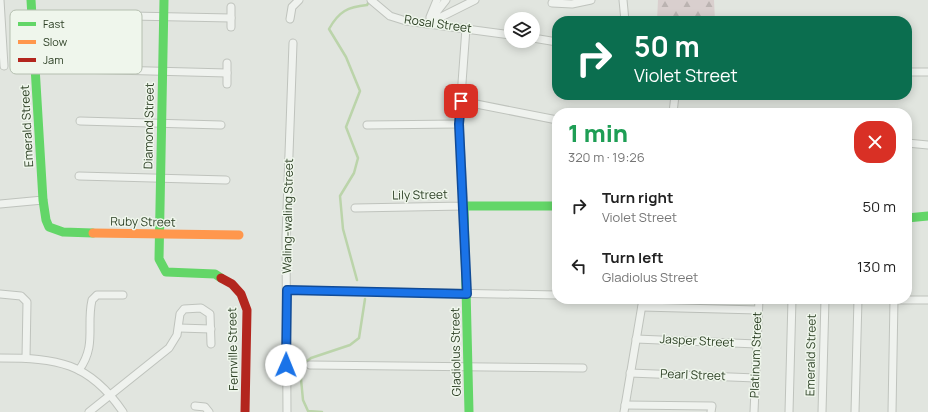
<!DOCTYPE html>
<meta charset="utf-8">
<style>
:root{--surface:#fff;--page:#f6f6f6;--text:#222;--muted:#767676}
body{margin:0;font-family:Manrope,sans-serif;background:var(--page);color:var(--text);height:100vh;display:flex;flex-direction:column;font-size:15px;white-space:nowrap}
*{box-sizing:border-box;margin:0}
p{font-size:13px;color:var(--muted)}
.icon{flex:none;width:22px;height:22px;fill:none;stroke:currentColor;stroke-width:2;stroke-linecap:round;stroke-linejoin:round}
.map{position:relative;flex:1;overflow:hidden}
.side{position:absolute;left:552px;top:108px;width:360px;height:196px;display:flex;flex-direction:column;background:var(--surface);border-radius:16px;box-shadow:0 2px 10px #0003}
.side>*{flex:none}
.hud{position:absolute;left:552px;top:16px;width:360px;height:84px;border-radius:16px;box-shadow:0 2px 10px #0003;background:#0b6e4f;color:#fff;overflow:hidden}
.controls{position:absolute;left:504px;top:12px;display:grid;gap:8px}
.controls a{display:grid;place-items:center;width:36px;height:36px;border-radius:50%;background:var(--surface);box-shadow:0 2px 10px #0003;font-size:20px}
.pin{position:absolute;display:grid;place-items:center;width:34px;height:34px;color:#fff;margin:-17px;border-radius:8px;box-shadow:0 2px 6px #0006}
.me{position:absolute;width:44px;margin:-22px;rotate:1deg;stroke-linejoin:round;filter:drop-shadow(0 0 3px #0008)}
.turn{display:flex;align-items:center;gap:14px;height:84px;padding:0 16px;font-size:18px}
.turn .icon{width:52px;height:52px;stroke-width:2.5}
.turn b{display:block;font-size:28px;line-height:34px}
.round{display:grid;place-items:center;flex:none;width:42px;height:42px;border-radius:16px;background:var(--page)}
.head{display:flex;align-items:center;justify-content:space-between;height:68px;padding:0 16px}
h1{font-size:24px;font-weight:800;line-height:30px;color:#1e9e55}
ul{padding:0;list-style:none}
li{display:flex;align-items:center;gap:12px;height:60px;padding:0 16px}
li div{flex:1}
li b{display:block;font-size:15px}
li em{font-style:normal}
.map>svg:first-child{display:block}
.forest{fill:url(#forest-firs)}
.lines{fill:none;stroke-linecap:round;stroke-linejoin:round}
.stream{stroke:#bbd4aa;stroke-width:2.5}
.street-casing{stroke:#bfc3bd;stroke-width:9}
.street{stroke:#eff2ee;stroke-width:7}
.fast{stroke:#63d668;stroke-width:9}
.slow{stroke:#ff974d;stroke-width:9}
.jam{stroke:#b3261e;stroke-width:9}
.route-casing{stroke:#114b97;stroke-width:10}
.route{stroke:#1a73e8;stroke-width:7}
.labels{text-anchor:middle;stroke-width:3;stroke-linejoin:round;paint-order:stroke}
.street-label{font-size:12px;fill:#2d4025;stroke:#eff6ec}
.key{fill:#eff6ec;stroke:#b5bfb0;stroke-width:1}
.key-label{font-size:11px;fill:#2d4025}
</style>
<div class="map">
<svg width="928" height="412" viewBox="0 0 928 412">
<defs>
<pattern id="forest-firs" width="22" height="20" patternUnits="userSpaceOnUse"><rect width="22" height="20" fill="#d9cfce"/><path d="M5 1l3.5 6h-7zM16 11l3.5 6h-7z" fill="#bbb3b1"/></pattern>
</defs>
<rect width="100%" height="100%" fill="#e1e5df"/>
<!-- forest -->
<path class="forest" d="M658 0H714L715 21H657Z"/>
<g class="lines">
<!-- stream -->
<g class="stream">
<path d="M357 280 343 229 340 196 354 173 358 158 346 127 360 91 346 57 329 29C339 11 348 7 367 5L370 0"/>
<path d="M322 412 308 411 303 400 301 379 305 363 311 358 350 345 359 338 365 299"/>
</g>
<defs>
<g id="street">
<path d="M0 0 4 66"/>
<path d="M371 0 390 16 406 21 511 35"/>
<path d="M446 0 427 24 475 0"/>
<path d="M623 0 625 21"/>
<path d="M552 3 572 4 591 0"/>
<path d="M81 15 231 18"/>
<path d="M430 17 437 0"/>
<path d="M290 19 292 7 299 0"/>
<path d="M231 27V7"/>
<path d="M533 38 557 42"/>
<path d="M75 69 227 73"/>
<path d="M907 72H928"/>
<path d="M227 84V63"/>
<path d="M461 101 557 120"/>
<path d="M673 113 675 95"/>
<path d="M80 121 221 125"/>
<path d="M367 125 459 124"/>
<path d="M907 143 928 145"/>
<path d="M79 176 226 180"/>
<path d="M0 204 43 200"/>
<path d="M355 208 464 206 459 124 466 28"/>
<path d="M287 290 557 295"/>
<path d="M0 294 21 296 27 302 26 358"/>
<path d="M894 300H928"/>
<path d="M642 307 758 310"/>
<path d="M179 328 211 329"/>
<path d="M636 339 757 344"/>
<path d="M0 358C57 358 89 362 123 412"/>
<path d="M310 365 583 368"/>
<path d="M79 370C97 345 86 326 92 300L97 295H123"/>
<path d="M630 373 756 378"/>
<path d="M625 405 712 406 711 412"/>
<path d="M195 406 205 407 209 412"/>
<path d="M89 412 169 348 177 335 180 314 184 309 201 308 210 314 211 344"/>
<path d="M287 412 286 237 293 43"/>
<path d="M624 412 643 299"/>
<path d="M754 412 759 299"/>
<path d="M789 412 792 299"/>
<path d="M822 412 825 299"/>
<path d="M855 412 858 299"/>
<path d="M892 412 894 299"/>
</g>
</defs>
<!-- street casing -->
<use href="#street" class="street-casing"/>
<!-- street -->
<use href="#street" class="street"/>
<!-- fast -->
<g class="fast">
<path d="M31 0 43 200 46 220 49 227 63 232 93 233"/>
<path d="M164 0 159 259 166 272 215 274 221 278"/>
<path d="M907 218 928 216"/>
<path d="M469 412 464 206H557"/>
</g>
<!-- slow -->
<path class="slow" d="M93 233 239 235"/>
<!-- jam -->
<path class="jam" d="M221 278 232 284 241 294 247 310 245 412"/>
</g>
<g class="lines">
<defs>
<path id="route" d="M286 365 287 290 467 294 459 124 461 101"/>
</defs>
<!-- route casing -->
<use href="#route" class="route-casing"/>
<!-- route -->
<use href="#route" class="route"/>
</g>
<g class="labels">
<!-- street labels -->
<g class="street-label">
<text transform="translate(438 24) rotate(8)" y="4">Rosal Street</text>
<text transform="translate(27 126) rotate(-93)" y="4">Emerald Street</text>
<text transform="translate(149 126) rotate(-89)" y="4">Diamond Street</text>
<text transform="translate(420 195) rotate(-1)" y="4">Lily Street</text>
<text transform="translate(288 216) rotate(-89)" y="4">Waling-waling Street</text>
<text transform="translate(143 222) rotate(1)" y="4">Ruby Street</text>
<text transform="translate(697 341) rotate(3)" y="4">Jasper Street</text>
<text transform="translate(233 349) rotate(-91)" y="4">Fernville Street</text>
<text transform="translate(456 352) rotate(-91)" y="4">Gladiolus Street</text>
<text transform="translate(756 355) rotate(-88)" y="4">Platinum Street</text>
<text transform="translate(811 355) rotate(-89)" y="4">Emerald Street</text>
<text transform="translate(693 375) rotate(2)" y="4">Pearl Street</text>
</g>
</g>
<!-- legend -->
<rect x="10" y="10" width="132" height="64" rx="6" class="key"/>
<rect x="18" y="22" width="18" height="4" fill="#63d668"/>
<rect x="18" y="40" width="18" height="4" fill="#ff974d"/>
<rect x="18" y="58" width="18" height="4" fill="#b3261e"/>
<g class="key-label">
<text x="43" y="28">Fast</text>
<text x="43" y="46">Slow</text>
<text x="43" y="64">Jam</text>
</g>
</svg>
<div class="controls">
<a><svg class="icon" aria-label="layers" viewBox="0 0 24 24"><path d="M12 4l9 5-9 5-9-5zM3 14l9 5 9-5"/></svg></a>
</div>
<div class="pin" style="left:461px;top:101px;background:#d93025"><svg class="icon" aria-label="arrive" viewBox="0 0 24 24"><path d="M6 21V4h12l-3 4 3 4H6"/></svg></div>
<svg class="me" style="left:286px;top:365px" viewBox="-20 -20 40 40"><circle r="19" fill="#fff"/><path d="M0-13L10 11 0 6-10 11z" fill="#1a73e8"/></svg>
<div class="hud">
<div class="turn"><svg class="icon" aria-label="right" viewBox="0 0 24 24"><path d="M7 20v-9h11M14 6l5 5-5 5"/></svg><div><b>50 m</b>Violet Street</div></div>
</div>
<section class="side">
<div class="head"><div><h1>1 min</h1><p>320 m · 19:26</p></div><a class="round" style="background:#d93025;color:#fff"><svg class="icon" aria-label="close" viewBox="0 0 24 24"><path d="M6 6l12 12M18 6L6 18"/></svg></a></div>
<ul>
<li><svg class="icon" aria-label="right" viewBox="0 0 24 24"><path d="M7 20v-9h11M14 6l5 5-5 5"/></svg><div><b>Turn right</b><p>Violet Street</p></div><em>50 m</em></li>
<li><svg class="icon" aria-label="left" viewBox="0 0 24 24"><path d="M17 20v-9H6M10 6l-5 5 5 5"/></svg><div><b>Turn left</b><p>Gladiolus Street</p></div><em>130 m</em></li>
</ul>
</section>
</div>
